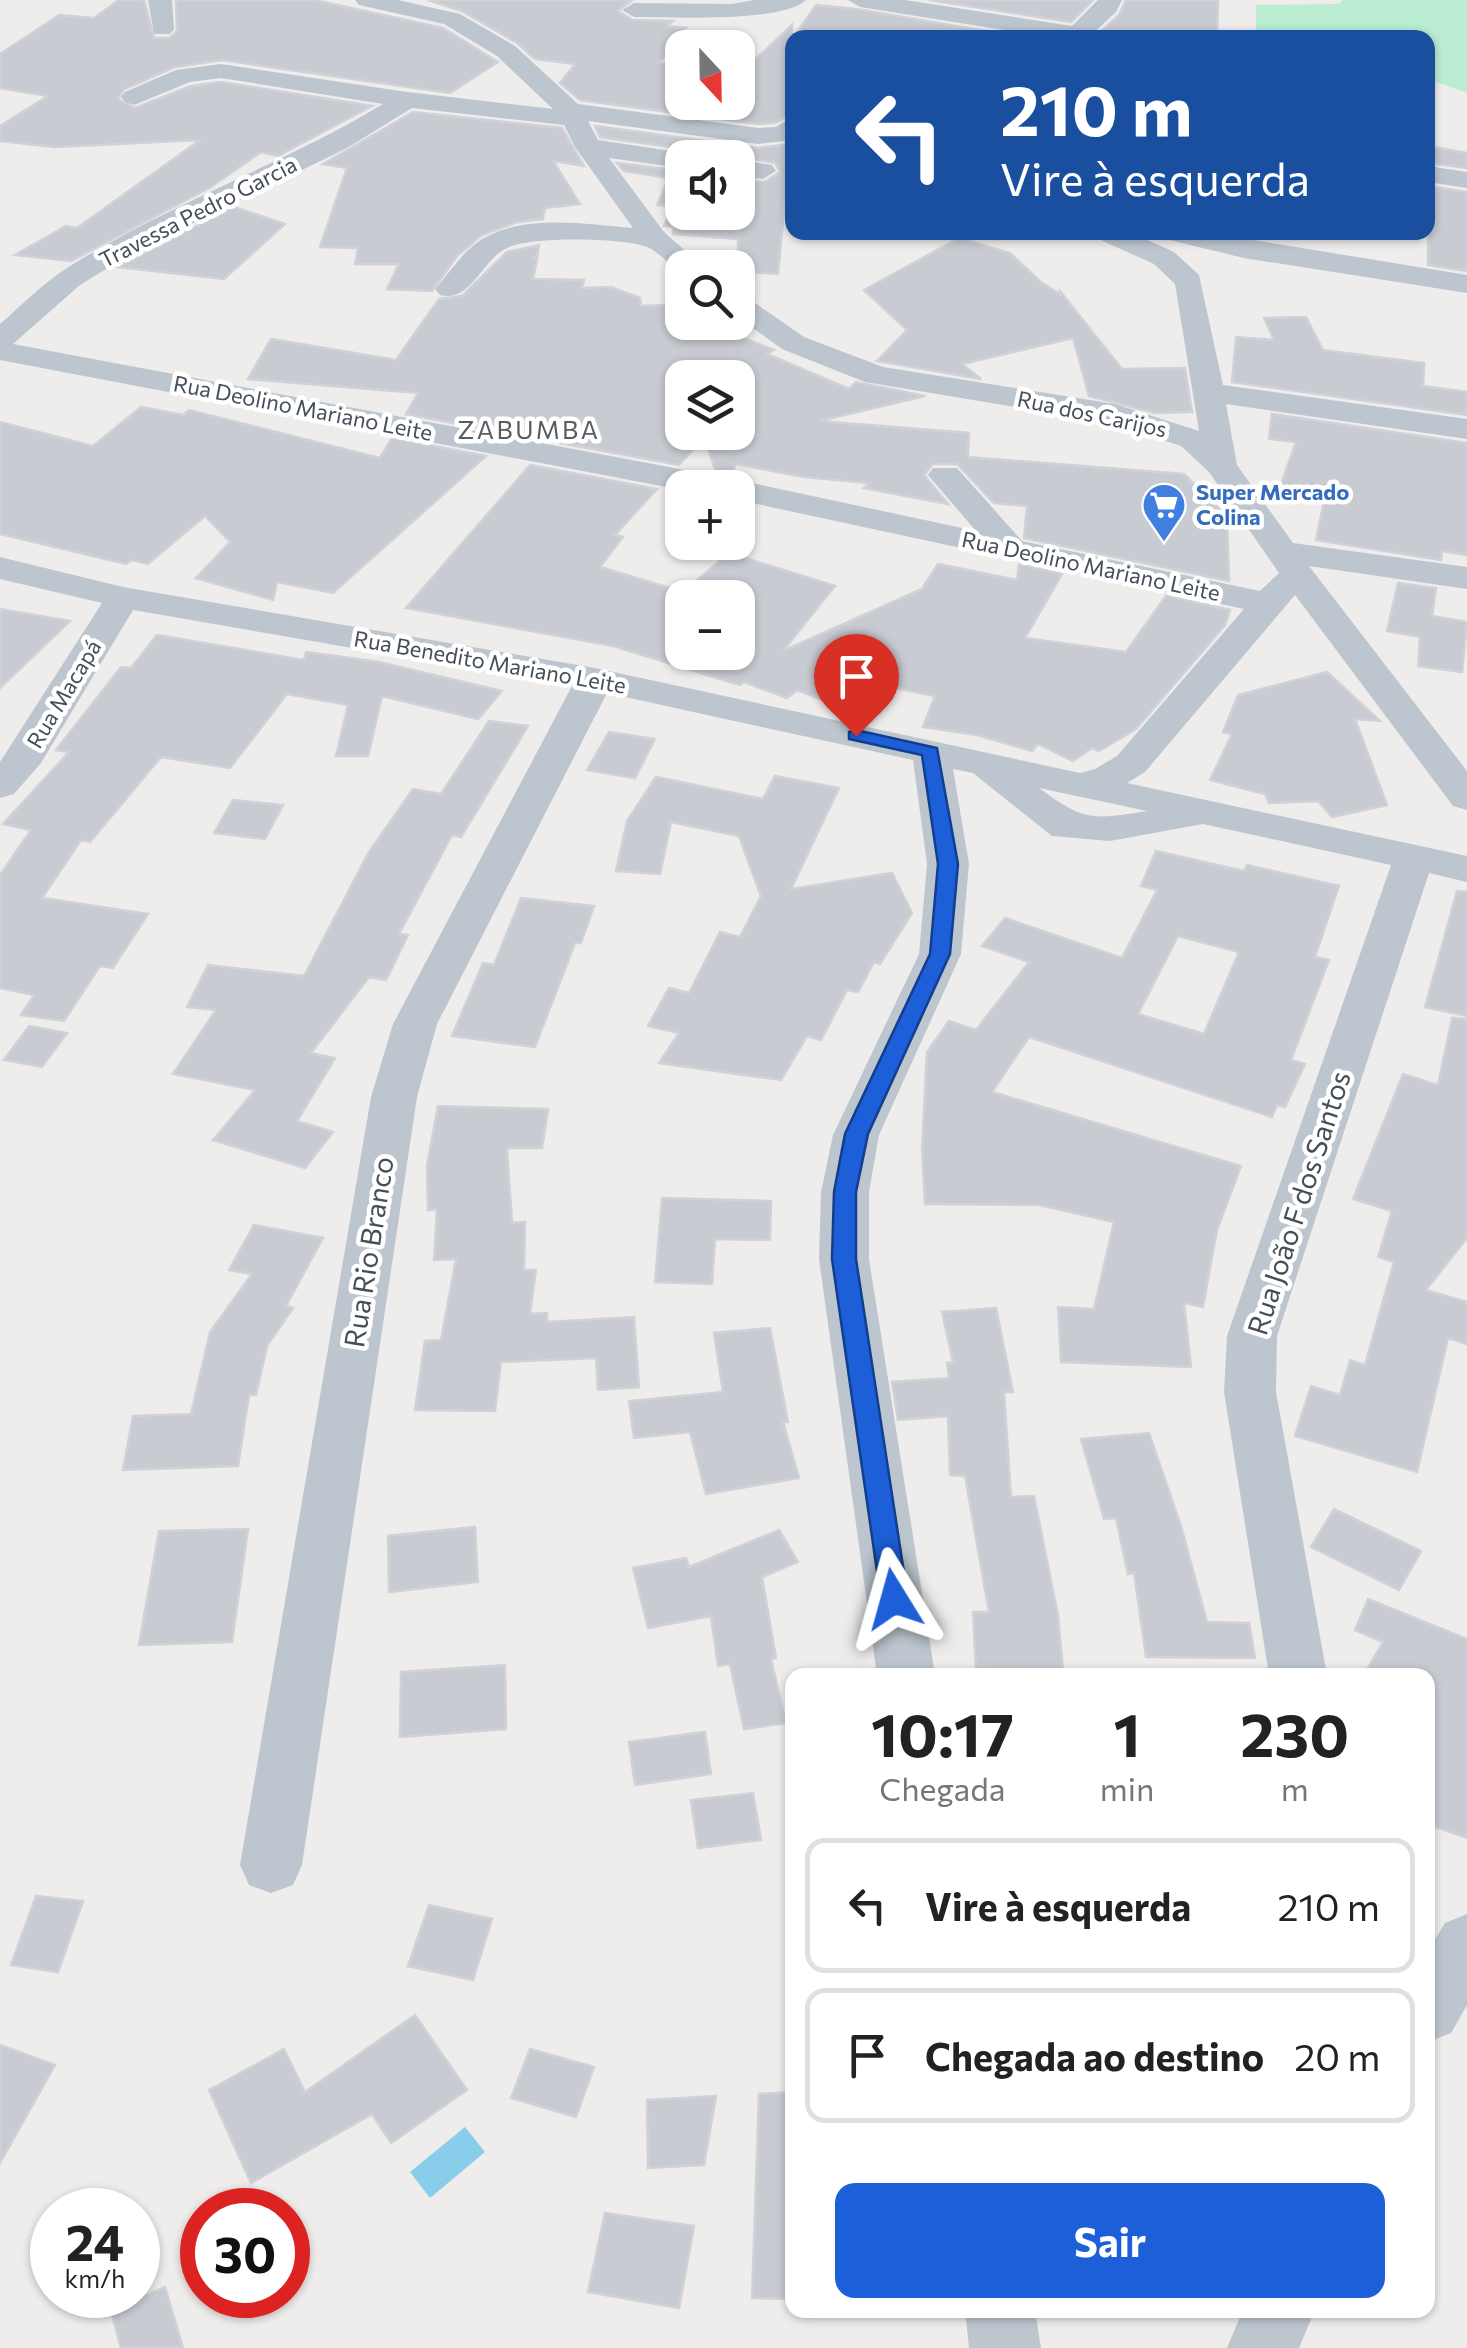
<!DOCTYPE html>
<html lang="pt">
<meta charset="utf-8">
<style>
:root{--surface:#fff;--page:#f6f6f6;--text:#222;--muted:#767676;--line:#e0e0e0;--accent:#1c5fd9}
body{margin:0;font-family:Commissioner,sans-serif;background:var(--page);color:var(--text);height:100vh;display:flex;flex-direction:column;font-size:38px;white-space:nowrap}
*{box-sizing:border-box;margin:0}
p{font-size:32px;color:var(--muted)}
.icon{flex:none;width:55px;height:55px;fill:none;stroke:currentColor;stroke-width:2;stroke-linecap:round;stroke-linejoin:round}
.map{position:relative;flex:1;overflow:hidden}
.drawer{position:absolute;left:785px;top:1668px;width:650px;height:650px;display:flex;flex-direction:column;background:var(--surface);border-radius:20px;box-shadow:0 2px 8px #0004}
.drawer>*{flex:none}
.hud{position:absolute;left:785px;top:30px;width:650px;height:210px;border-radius:20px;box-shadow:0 2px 8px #0004;background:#1a4fa0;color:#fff;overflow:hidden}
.needle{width:65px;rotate:158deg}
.buttons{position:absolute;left:665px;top:30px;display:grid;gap:20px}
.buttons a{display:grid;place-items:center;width:90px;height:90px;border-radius:20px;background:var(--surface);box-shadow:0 2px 8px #0004;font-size:50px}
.speed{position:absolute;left:30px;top:2188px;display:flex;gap:20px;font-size:50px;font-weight:700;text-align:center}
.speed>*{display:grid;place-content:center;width:130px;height:130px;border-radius:50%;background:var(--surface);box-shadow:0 2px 8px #0004;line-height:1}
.speed small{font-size:25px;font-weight:400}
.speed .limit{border:15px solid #d22;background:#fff;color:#111}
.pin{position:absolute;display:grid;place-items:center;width:85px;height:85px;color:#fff;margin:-102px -42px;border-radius:50% 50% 50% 0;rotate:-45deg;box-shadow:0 0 10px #0007}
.pin .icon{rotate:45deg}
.me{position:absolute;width:110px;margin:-55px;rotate:352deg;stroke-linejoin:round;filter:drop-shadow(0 0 8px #0008)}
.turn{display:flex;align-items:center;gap:35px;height:210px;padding:0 50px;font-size:45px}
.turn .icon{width:130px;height:130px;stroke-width:2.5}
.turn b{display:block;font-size:70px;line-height:85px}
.eta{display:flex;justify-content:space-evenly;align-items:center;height:170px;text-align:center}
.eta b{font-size:60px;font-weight:700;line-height:70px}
.primary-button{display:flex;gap:20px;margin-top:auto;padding:20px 50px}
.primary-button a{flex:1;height:115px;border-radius:20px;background:var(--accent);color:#fff;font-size:40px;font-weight:700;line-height:115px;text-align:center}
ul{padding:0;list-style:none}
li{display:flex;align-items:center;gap:30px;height:135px;margin:0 20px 15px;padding:0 30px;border:5px solid var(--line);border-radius:20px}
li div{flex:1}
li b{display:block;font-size:38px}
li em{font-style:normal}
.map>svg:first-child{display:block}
.green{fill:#baedd2}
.water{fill:#88cde9}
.building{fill:#c9cbd2;stroke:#d0d2d8;stroke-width:2.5;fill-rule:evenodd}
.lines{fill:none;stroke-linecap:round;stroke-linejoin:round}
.minor{fill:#bdc6cf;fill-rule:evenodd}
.route{fill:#1c5fd9;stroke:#123e8d;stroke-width:2.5}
.labels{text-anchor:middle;stroke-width:9;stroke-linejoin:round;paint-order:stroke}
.far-street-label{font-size:22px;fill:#454e59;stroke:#fff}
.far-shop-label{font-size:22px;font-weight:bold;fill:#366cbe;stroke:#fff;text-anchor:start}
.far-neighbourhood-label{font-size:25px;letter-spacing:2.5px;fill:#595c61;stroke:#fff}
.street-label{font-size:28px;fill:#454e59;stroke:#fff}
</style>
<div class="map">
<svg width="1467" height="2348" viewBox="0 0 1467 2348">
<rect width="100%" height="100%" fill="#efedec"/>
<!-- green -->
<path class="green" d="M1343 0H1467V93L1428 79V38L1256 37V5L1339 4Z"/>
<!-- water -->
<path class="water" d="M465 2127 485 2152 430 2198 410 2172Z"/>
<!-- building -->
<g class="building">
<path d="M119 0H144L154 38H170L177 31 176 0H314L443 28 498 62 450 93 222 60 175 67 124 89 118 99 135 108 191 86 221 82 372 106 278 156 261 152 211 187 71 261 15 255 66 226 77 228 200 140 55 147 0 141V126L48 96 0 88V54L59 15 94 18Z"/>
<path d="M428 0H632L618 11 632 20 673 21 667 26 686 28 668 47 676 48 658 63 682 65V102H738V70H744L792 25V113L775 123 758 124 580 100 560 83 575 64 535 59 517 43 462 11Z"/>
<path d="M929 0H1093L1071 22Z"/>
<path d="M1126 0H1218L1217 38H1094L1119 15Z"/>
<path d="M816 5 856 9 1027 38H793Z"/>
<path d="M413 112 562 128 584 166 553 161 580 204 545 208 543 219 517 222 482 235 457 256 432 291 387 289 399 264H355L358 248 320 247 347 168 323 164Z"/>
<path d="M595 126 758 148 792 144V200L785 199 778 274 738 271V239L673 234V227L664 226 673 206 657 205 669 178 624 171 617 163 682 171V212H738V180L765 182 780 172 775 163 739 156 698 158 692 150 600 137Z"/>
<path d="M1428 146 1467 153V168L1428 163Z"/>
<path d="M1428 186 1467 192V271L1428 265Z"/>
<path d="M234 207 285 224 224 279 117 267Z"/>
<path d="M959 238 1010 253 1042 283 1060 294V291L1122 369 1185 368 1192 412 1155 413 1089 396 1073 338 962 364 981 379 877 361 907 330 864 290Z"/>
<path d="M539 245 537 257H532L537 259 533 279 584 280 582 288 611 287 640 298 641 306 665 305 667 317 703 331 713 326 774 350 767 354 849 389 856 382 925 396 819 421 969 433 968 457 1184 474 1227 516 1229 581 1024 538 1027 506 994 503 957 464H933L924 475 948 504 864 488 869 483 804 477 735 464 733 475 716 472 704 438 679 465 522 436 516 430 512 434 406 414 418 393 248 379 271 339 396 360 439 299 462 296 507 252ZM682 378H738V432H682Z"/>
<path d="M1306 317 1323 350 1424 363 1423 386 1467 392V415L1232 382 1236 337 1274 340 1264 318Z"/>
<path d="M141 407 183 415 189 410 380 458 392 438 486 456 333 593 277 582 273 600 196 578 230 542 205 516 148 564 132 560 126 564 0 534V422L93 446Z"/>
<path d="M1272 414 1467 443V555L1442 551 1441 560 1316 540 1324 501 1278 493 1296 442 1269 439Z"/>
<path d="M530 465 657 489 615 535 623 537 600 567 683 592 729 553 835 586 783 651 922 589 938 564 1017 580 1019 564 1062 574 1025 638 1126 652 1166 596 1230 610 1225 625 1136 729 1099 751 1092 748 1073 761 1038 744 1032 751 977 735 923 727 935 696 861 681 833 704 797 690 787 698 744 682 740 685 613 646 406 608ZM682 598H738V652H682Z"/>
<path d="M1398 583 1436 588 1432 616 1467 622 1462 672 1418 666 1420 637 1387 631Z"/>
<path d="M0 609 70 621 0 688Z"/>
<path d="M157 635 304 660 306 652 379 662 502 691 478 719 382 696 368 756H336L348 705 287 694 230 768 161 757 90 842 81 840 42 898 148 914 113 968 100 966 64 1021 21 1015 34 995 0 988V875L31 830 3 824 69 752 56 750 121 667 131 668Z"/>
<path d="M1327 672 1380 721 1355 719 1387 805 1332 817 1318 801 1269 803 1265 794 1210 780 1232 734 1223 732 1238 695Z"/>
<path d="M489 721 528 726 461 837 452 835 399 934 408 935 386 980 369 977 311 1053 335 1058 297 1121 333 1132 305 1168 213 1140 255 1090 173 1074 216 1010 187 1007 208 965 304 976 369 852 413 789 441 794Z"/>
<path d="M609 732 655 739 635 778 587 770Z"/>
<path d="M775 776 839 788 791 889 892 873 912 913 880 964 874 962 858 992 847 990 821 1040 807 1036 781 1080 659 1063 679 1033 648 1026 669 988 689 993 720 932 740 937 761 896 739 836 671 822 660 874 616 871 627 821 656 777 763 799Z"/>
<path d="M233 800 283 805 265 839 214 833Z"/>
<path d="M1156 851 1244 871 1247 865 1339 886 1315 957 1329 960 1291 1060 1305 1064 1285 1107 1277 1105 1272 1117 1029 1037 992 1092 1241 1166 1217 1230 1203 1307 1184 1303 1191 1367 1061 1362 1058 1307 1094 1309 1114 1222 1039 1205 925 1204 922 1149 927 1052 949 1021 976 1030 1029 962 982 946 1005 918 1122 958 1157 890 1141 886ZM1178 936 1239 952 1204 1034 1138 1014Z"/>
<path d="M1457 891 1467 892V1016L1425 1007Z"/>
<path d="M521 898 594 906 581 943H575L535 1047 452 1036 483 963 494 965Z"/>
<path d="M1452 1018 1467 1019V1238L1426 1290 1467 1302V1344L1448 1338 1417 1472 1295 1436 1311 1386 1340 1395 1350 1360 1365 1365 1394 1262 1378 1257 1392 1211 1353 1199 1403 1074 1438 1085Z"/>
<path d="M29 1026 67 1033 42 1067 4 1060Z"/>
<path d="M438 1106 548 1109 542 1148H507L512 1223 525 1222 524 1270H536L530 1314 547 1313V1322L634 1317 639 1387 598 1390 596 1358 501 1362 495 1411 415 1410 425 1341 441 1340 456 1259 434 1260 437 1209 428 1210 427 1166Z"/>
<path d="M662 1198 771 1201 770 1240 715 1239 712 1284 655 1282Z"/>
<path d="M254 1225 323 1238 286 1306 293 1308 267 1346 256 1395H249L238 1466 123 1470 133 1416 191 1414 210 1332 252 1274 229 1270Z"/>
<path d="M996 1308 1013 1392H1004L1011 1497 1034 1496 1058 1616 1063 1670 976 1668 973 1612H989L965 1476 950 1475 948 1416 898 1420 892 1382 949 1378 947 1363 953 1362 942 1312Z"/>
<path d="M770 1328 788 1422H783L799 1478 706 1494 690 1432 634 1438 629 1401 723 1392 714 1333Z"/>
<path d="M1149 1433 1181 1526 1207 1622 1249 1623 1255 1658 1146 1657 1134 1573 1128 1574 1116 1518 1104 1519 1081 1439Z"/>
<path d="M1334 1509 1421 1551 1399 1590 1311 1547Z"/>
<path d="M475 1527 478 1582 389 1592 388 1536Z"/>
<path d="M248 1529 232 1642 139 1645 159 1531Z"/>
<path d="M779 1530 798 1562 762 1577 776 1658 771 1659 786 1723 744 1729 730 1664 718 1666 711 1616 648 1628 633 1568 686 1558 689 1567Z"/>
<path d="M1368 1599 1467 1639V1838L1428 1824V1675H1364L1383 1642 1355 1630Z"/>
<path d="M505 1665 506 1729 400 1737 401 1672Z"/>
<path d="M705 1732 711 1774 635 1785 629 1742Z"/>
<path d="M753 1793 761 1840 698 1848 691 1800Z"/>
<path d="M36 1896 83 1901 58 1972 11 1965Z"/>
<path d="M429 1905 492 1919 473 1980 408 1966Z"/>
<path d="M415 2015 467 2090 391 2143 372 2114 251 2183 209 2090 284 2049 305 2092Z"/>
<path d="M0 2045 55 2065 0 2163Z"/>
<path d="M530 2049 594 2067 576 2117 511 2098Z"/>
<path d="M792 2092V2299L752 2298 759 2094Z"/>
<path d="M716 2096 704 2165 648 2168 647 2100Z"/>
<path d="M605 2213 694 2226 679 2308 588 2292Z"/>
<path d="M165 2287 183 2348H121L111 2311Z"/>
</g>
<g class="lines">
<!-- minor -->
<g class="minor">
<path d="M148 0H172L174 29 170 34H154Z"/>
<path d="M355 0H398L460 14 515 46 578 104 758 128 776 127 792 117V140L758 144 588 121 598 140 691 154 694 158H682V168L609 158 664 232 705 268H682L681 274C670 266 657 249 644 246 618 238 528 236 505 249 481 262 470 303 440 295L435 289 440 283C453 268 466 248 484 238 526 214 586 224 633 228L575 147 564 125 412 108 347 148 134 252 80 285 13 344 738 480 976 531 928 475 933 468H957L1022 541 1260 591 1279 573 1209 472 1181 446 1110 423 865 382 782 349 738 317V295L748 298 804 337 883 367 1115 404 1199 431 1175 284 1154 264 1096 238 1092 232H1130L1174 252 1199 275 1223 385 1467 419V439L1226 404 1237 465 1293 543 1467 567V589L1309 566 1467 771V810L1453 806 1295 595 1145 772 1127 783 1467 856V882L1429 873 1277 1336 1276 1392 1327 1675H1269L1224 1392 1227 1336 1391 865 1203 824 1110 841 1052 836 973 773 953 769 969 864 961 954 879 1135 869 1192V1259L935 1675H877L819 1259 821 1192 833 1135 919 954 927 864 913 760 607 693 437 1024 417 1097 302 1865 293 1885 271 1893 249 1885 240 1865 371 1097 393 1024 572 686 133 610 41 763 14 794 0 798V762L102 603 0 579V557L123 587 595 668 1080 773 1095 769 1117 756 1244 609 738 500V488L682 490 0 360V324C21 306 41 285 64 270 165 205 280 166 383 104L221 78 190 82 134 105 125 102 121 97 125 92 176 70 221 64 407 92 553 109 497 56 444 24 359 5ZM1039 788 1147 811C1091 820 1084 821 1039 788Z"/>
<path d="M754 0H806C783 23 669 17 634 17L622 10 634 3 732 4Z"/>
<path d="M848 0H905L1072 26 1098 0H1122L1116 12 1088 38H1054L860 7Z"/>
<path d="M738 160 772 165 776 171 763 179 738 176Z"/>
<path d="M1428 166 1467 172V188L1428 182Z"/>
<path d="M1157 232H1204L1467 275V293L1244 258 1161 238Z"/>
<path d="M1467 1914V2005L1451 2033 1428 2042V1951L1445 1923Z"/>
<path d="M965 2310H1035L1041 2348H969Z"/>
<path d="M1243 2310H1315L1299 2348H1227Z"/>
</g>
</g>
<!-- route -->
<path class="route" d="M856 730 937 748 958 864 950 954 868 1134 856 1192V1259L908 1599 904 1607 894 1611 885 1607 881 1599 832 1259 834 1192 845 1134 930 954 938 864 922 755 849 739V732Z"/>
<!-- icons -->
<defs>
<symbol id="supermarket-pin" viewBox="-11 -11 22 30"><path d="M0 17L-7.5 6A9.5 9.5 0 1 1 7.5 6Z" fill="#3f7fe0" stroke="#fff"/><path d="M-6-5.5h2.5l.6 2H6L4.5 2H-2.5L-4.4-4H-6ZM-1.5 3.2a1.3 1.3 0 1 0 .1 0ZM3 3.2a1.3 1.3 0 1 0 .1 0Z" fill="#fff"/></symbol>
</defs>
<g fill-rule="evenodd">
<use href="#supermarket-pin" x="1139" y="480" width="50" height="68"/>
</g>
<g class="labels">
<!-- far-street labels -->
<g class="far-street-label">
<text transform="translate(198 212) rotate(-27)" y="8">Travessa Pedro Garcia</text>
<text transform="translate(303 408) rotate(11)" y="8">Rua Deolino Mariano Leite</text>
<text transform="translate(1092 414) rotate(12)" y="8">Rua dos Carijos</text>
<text transform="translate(1091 566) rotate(12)" y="8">Rua Deolino Mariano Leite</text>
<text transform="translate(490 662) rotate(10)" y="8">Rua Benedito Mariano Leite</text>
<text transform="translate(64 694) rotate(-59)" y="8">Rua Macapá</text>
</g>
<!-- far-shop labels -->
<g class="far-shop-label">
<text x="1196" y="500">Super Mercado<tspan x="1196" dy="25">Colina</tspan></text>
</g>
<!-- far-neighbourhood labels -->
<g class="far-neighbourhood-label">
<text x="529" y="439">ZABUMBA</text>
</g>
<!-- street labels -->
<g class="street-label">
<text transform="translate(1299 1203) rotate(-72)" y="10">Rua João F dos Santos</text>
<text transform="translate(369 1252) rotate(-81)" y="10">Rua Rio Branco</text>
</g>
</g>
</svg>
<div class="buttons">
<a><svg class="needle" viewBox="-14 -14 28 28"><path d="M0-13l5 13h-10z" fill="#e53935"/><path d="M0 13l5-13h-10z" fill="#767676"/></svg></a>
<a><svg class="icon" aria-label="sound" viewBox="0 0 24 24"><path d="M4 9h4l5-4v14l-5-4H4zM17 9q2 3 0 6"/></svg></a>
<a><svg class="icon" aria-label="search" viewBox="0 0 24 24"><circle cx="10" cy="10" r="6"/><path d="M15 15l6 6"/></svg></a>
<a><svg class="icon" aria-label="layers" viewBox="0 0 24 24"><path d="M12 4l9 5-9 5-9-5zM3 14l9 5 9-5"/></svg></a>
<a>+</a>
<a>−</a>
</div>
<div class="speed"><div>24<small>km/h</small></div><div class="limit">30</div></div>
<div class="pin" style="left:856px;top:736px;background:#d93025"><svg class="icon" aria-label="arrive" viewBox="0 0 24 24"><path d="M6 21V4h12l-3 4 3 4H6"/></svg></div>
<svg class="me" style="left:894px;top:1599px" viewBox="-20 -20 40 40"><path d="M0-17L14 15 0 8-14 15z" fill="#1c5fd9" stroke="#fff" stroke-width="4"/></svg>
<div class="hud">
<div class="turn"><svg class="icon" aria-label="left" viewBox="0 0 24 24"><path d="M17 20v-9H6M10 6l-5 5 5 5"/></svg><div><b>210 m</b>Vire à esquerda</div></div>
</div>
<section class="drawer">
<div class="eta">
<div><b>10:17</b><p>Chegada</p></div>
<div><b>1</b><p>min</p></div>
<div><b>230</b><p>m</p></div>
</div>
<ul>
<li><svg class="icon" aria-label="left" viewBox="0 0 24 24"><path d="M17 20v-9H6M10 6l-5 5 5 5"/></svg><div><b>Vire à esquerda</b></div><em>210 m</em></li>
<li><svg class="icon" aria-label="arrive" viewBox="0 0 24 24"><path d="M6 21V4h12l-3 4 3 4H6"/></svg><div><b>Chegada ao destino</b></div><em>20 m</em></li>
</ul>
<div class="primary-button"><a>Sair</a></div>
</section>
</div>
